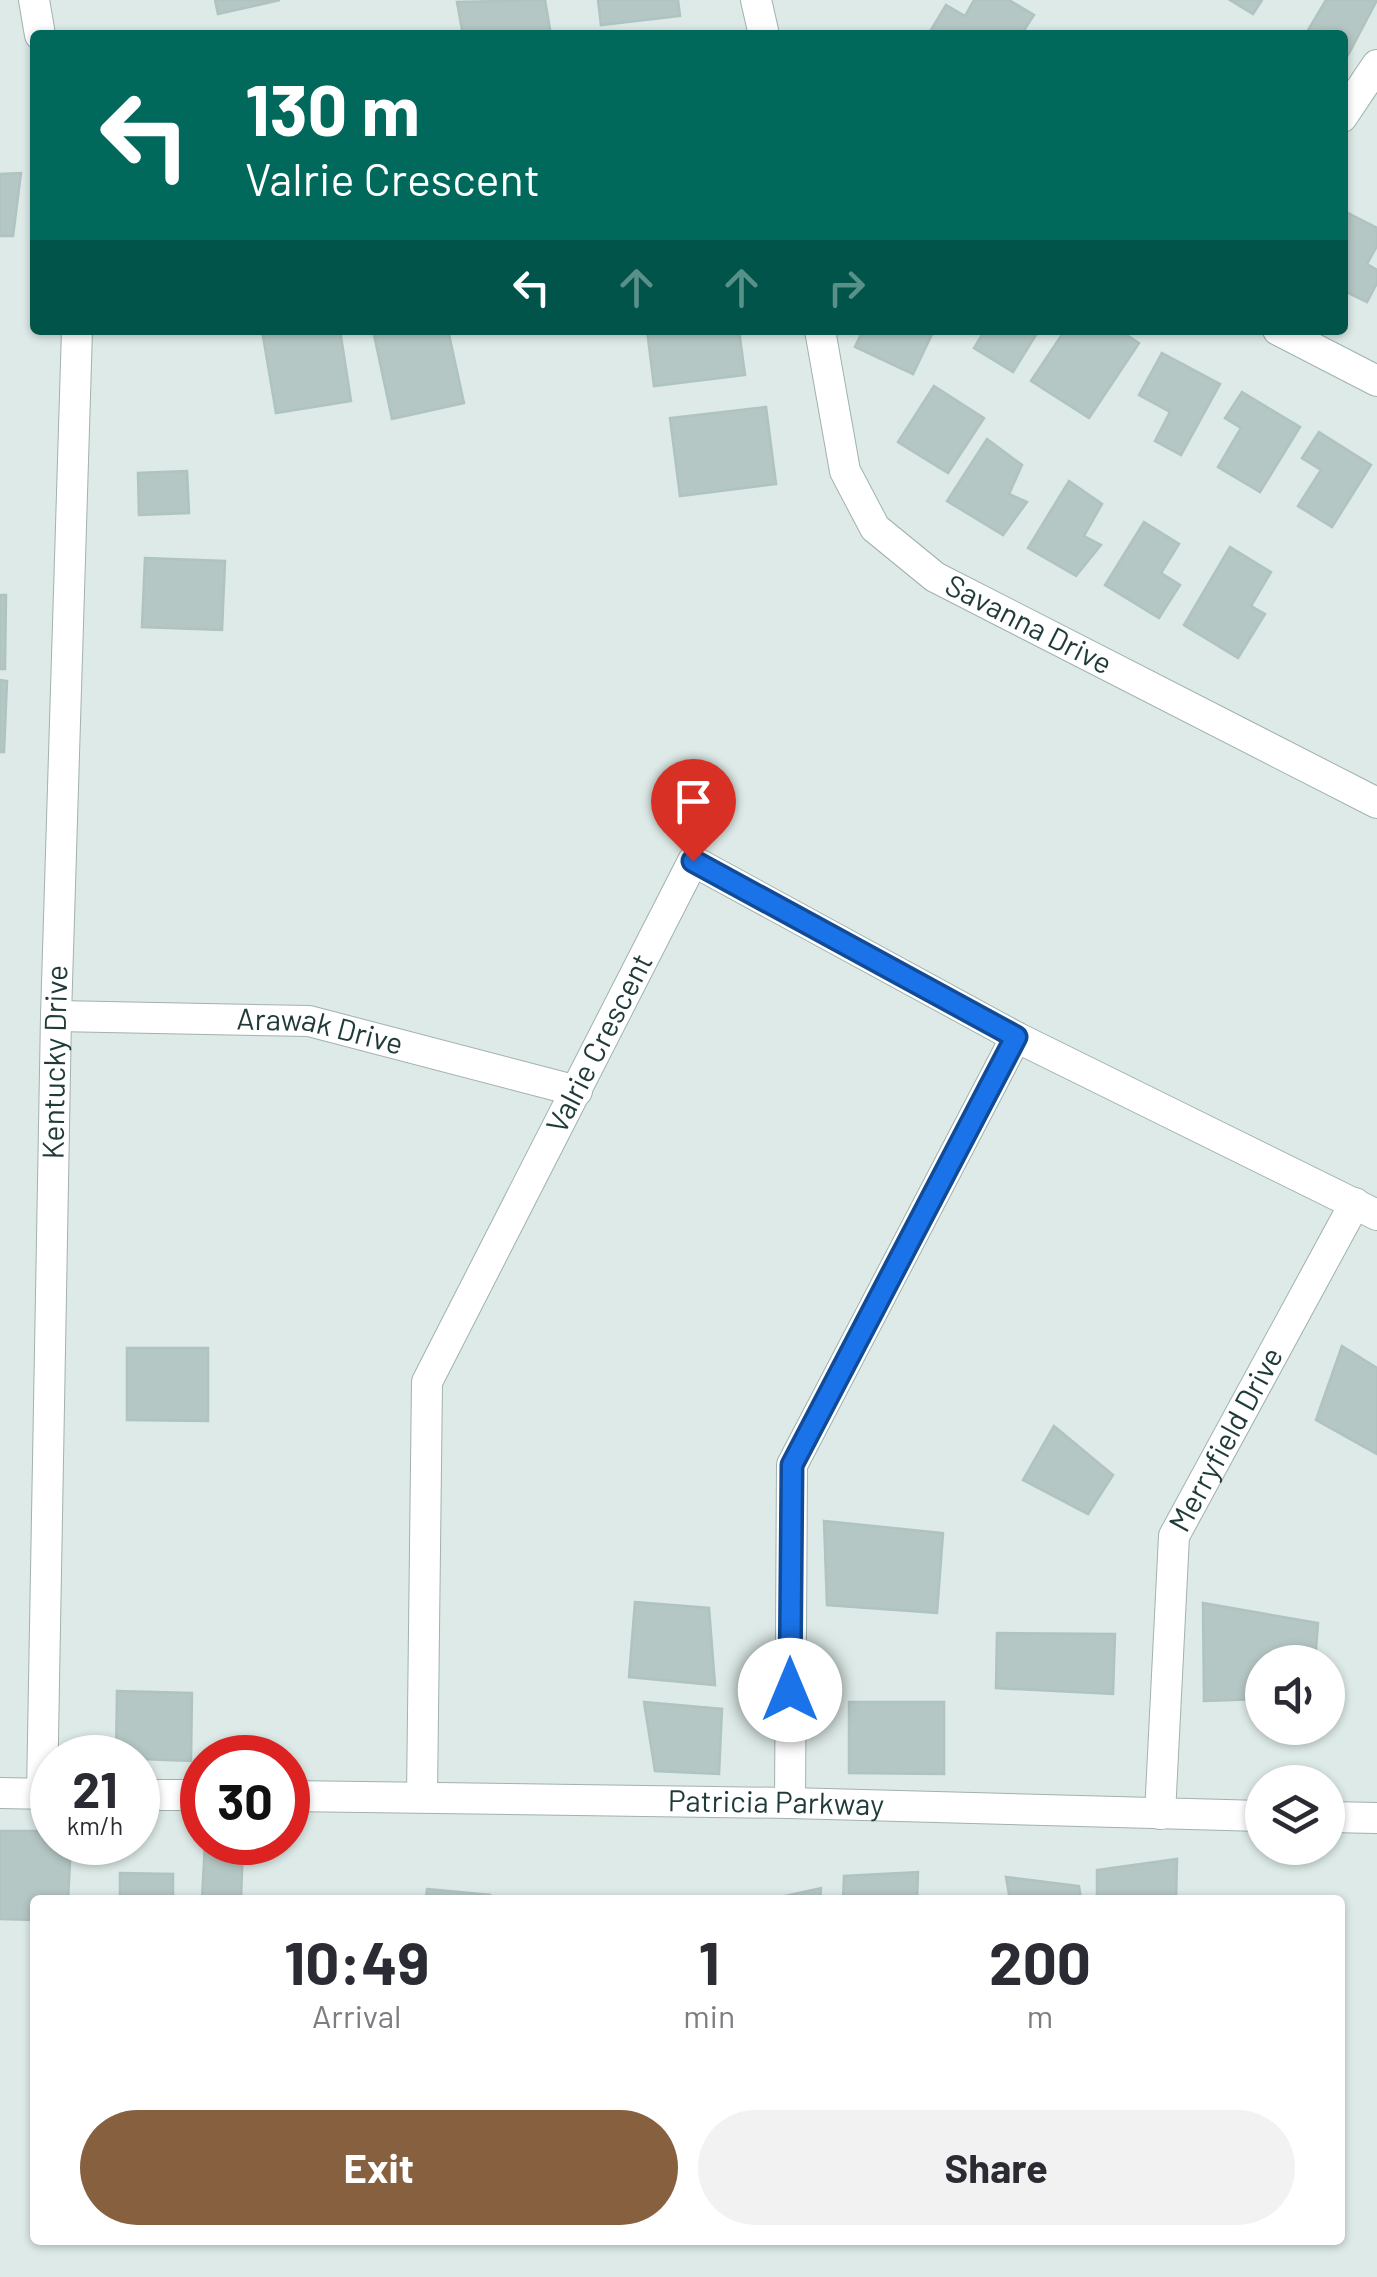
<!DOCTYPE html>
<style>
:root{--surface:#fff;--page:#f2f2f3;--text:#2b2b33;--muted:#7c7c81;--accent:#87613f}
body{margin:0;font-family:Barlow,sans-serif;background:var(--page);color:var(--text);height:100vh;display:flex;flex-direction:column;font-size:38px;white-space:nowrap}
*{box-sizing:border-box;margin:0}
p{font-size:32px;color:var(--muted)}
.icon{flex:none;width:55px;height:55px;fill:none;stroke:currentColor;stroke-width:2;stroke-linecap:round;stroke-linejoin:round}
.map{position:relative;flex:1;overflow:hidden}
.sheet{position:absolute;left:30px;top:1895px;width:1315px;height:350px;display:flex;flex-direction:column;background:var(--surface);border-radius:10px;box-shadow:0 2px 8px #0004}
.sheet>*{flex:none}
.banner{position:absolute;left:30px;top:30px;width:1318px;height:305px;border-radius:10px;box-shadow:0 2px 8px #0004;background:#00695c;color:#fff;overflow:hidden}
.controls{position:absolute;left:1245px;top:1645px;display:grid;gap:20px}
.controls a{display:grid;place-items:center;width:100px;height:100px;border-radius:50%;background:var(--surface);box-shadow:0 2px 8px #0004;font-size:50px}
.speed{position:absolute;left:30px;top:1735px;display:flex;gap:20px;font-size:50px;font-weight:700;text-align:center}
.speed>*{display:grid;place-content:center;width:130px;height:130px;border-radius:50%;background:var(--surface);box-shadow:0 2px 8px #0004;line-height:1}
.speed small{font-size:25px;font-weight:400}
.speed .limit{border:15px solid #d22;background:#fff;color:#111}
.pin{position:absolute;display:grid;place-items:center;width:85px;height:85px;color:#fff;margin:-102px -42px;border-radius:50% 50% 50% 0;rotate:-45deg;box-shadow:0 0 10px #0007}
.pin .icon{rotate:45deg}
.me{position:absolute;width:110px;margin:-55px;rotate:0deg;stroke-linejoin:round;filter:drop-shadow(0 0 8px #0008)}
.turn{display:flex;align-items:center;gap:35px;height:210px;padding:0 50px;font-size:45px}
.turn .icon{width:130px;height:130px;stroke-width:2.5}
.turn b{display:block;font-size:70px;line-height:85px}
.lanes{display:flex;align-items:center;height:95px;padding:0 50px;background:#0003;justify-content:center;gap:50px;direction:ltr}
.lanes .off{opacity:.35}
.eta{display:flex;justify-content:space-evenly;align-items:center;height:170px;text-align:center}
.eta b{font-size:60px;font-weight:700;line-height:70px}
.primary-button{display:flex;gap:20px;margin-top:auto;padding:20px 50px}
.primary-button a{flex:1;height:115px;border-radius:60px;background:var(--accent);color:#fff;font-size:40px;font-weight:700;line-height:115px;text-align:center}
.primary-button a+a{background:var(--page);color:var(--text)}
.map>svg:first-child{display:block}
.building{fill:#b5c7c4;stroke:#afc3c0;stroke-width:2.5}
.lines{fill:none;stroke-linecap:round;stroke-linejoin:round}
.minor-casing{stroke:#a0b2af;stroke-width:32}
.minor{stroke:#fff;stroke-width:30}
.route-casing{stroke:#114b97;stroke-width:25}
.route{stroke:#1a73e8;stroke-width:18}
.labels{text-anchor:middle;stroke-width:8;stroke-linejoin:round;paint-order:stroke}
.street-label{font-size:30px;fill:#1e3a39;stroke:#edf6f4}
</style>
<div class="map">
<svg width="1377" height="2277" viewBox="0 0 1377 2277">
<rect width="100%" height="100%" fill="#ddeae7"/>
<!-- building -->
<g class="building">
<path d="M215 0H280L218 14Z"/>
<path d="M545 0 551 35H463L457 2Z"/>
<path d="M598 0H678L680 16 601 25Z"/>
<path d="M974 0H1009L1034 15 1021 35H928L946 5 965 16Z"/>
<path d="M1230 0H1262L1253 14Z"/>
<path d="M1326 0H1377L1348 55 1342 52V35L1307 32Z"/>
<path d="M21 173 13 236H0V174Z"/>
<path d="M1346 212 1377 228V246L1367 264 1377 270V283L1367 302 1342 290V220Z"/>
<path d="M262 330H340L351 401 276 413Z"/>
<path d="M373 330H448L464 403 392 419Z"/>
<path d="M647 330H739L745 375 654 386Z"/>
<path d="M863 330H934L913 374 855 347Z"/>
<path d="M985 330H1039L1013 372 974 348Z"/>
<path d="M1065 330H1119L1139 343 1089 418 1031 381Z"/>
<path d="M1162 353 1220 384 1181 455 1155 441 1170 412 1139 395Z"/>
<path d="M934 386 984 418 948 473 898 442Z"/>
<path d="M1242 392 1300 427 1260 492 1218 467 1241 428 1225 418Z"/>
<path d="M766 407 776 484 680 496 670 418Z"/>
<path d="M1319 432 1371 465 1332 527 1298 506 1321 470 1302 458Z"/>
<path d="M987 439 1022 465 1009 494 1027 502 1003 535 947 501Z"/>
<path d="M187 471 189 513 139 515 138 473Z"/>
<path d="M1069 481 1102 504 1084 536 1101 545 1076 576 1028 548Z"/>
<path d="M1144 522 1179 544 1161 573 1180 585 1159 618 1105 585Z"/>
<path d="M1230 547 1271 572 1251 606 1265 614 1238 658 1184 625Z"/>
<path d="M145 558 225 561 222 630 142 627Z"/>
<path d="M0 595H6L5 669H0Z"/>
<path d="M0 680 7 681 4 752H0Z"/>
<path d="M1342 1346 1377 1368V1454L1316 1420Z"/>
<path d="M127 1348H208V1421L127 1420Z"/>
<path d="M1054 1426 1113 1475 1088 1514 1023 1480Z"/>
<path d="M824 1521 943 1533 937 1613 827 1605Z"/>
<path d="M635 1602 709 1608 715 1685 629 1677Z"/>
<path d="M1203 1603 1318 1623 1315 1662H1262V1699L1204 1701Z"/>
<path d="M997 1633 1115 1634 1113 1694 996 1688Z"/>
<path d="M117 1691 192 1693 191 1761 116 1758Z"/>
<path d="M644 1702 722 1709 719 1774 655 1771Z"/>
<path d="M849 1702H944V1774L849 1773Z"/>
<path d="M0 1831H52V1842H71L68 1900H35V1920L0 1919Z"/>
<path d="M205 1842H243L241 1900H202Z"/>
<path d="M1177 1859 1176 1900H1097V1870Z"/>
<path d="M918 1872 917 1900H843L844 1876Z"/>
<path d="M120 1873 173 1874V1900H120Z"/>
<path d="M1006 1877 1079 1886 1081 1900H1010Z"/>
<path d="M821 1888 820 1900H767Z"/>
<path d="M427 1889 490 1895V1900H426Z"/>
</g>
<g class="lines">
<defs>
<g id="minor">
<path d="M34 0 40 35"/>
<path d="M756 0 764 35"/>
<path d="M1342 117 1377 65"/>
<path id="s1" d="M820 330 845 471 875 528 935 577 1377 803"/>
<path d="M1278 330 1377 381"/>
<path id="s2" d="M56 1016 309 1021 577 1091"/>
<path d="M0 1793 52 1794"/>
<path id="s3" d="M42 1794 56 1016 77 330"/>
<path d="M138 1795H202"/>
<path id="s4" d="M288 1796 790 1803 1262 1816"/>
<path id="s5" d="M422 1797 427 1382 693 861 1016 1037 1377 1215"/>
<path d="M790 1803 792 1465 1016 1037"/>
<path id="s6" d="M1160 1814 1174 1536 1355 1203"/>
<path d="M1328 1817 1377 1818"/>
</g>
</defs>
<!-- minor casing -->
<use href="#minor" class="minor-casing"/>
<!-- minor -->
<use href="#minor" class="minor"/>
</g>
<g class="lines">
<defs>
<path id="route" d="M693 861 1016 1037 792 1465 790 1690"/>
</defs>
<!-- route casing -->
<use href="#route" class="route-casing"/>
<!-- route -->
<use href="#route" class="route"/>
</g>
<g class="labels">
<!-- street labels -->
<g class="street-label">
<text dy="10" stroke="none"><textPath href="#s1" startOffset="390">Savanna Drive</textPath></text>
<text dy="10" stroke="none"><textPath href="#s2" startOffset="265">Arawak Drive</textPath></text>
<text dy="10" stroke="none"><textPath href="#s5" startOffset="795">Valrie Crescent</textPath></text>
<text dy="10" stroke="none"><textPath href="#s3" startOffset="732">Kentucky Drive</textPath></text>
<text dy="10" stroke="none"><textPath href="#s6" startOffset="388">Merryfield Drive</textPath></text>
<text dy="10" stroke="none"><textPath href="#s4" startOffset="488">Patricia Parkway</textPath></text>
</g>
</g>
</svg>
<div class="controls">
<a><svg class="icon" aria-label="sound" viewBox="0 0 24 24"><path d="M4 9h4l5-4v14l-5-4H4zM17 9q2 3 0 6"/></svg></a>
<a><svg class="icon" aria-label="layers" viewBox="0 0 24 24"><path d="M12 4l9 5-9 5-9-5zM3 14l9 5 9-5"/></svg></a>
</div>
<div class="speed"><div>21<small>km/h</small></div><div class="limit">30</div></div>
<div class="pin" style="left:693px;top:861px;background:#d93025"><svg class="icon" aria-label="arrive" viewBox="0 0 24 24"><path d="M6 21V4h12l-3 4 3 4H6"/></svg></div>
<svg class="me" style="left:790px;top:1690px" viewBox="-20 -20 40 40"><circle r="19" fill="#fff"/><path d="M0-13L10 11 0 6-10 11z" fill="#1a73e8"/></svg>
<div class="banner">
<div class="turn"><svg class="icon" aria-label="left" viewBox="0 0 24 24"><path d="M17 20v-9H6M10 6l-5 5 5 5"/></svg><div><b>130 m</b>Valrie Crescent</div></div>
<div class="lanes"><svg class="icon" aria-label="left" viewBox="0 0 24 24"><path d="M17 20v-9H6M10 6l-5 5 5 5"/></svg><svg class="icon off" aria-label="ahead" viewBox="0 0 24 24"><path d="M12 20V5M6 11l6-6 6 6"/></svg><svg class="icon off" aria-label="ahead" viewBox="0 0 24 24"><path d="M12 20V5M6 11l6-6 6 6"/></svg><svg class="icon off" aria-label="right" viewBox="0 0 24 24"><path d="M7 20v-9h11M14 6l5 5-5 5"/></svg></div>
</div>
<section class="sheet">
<div class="eta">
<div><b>10:49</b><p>Arrival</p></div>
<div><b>1</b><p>min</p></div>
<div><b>200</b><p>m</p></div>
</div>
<div class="primary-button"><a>Exit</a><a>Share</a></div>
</section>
</div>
